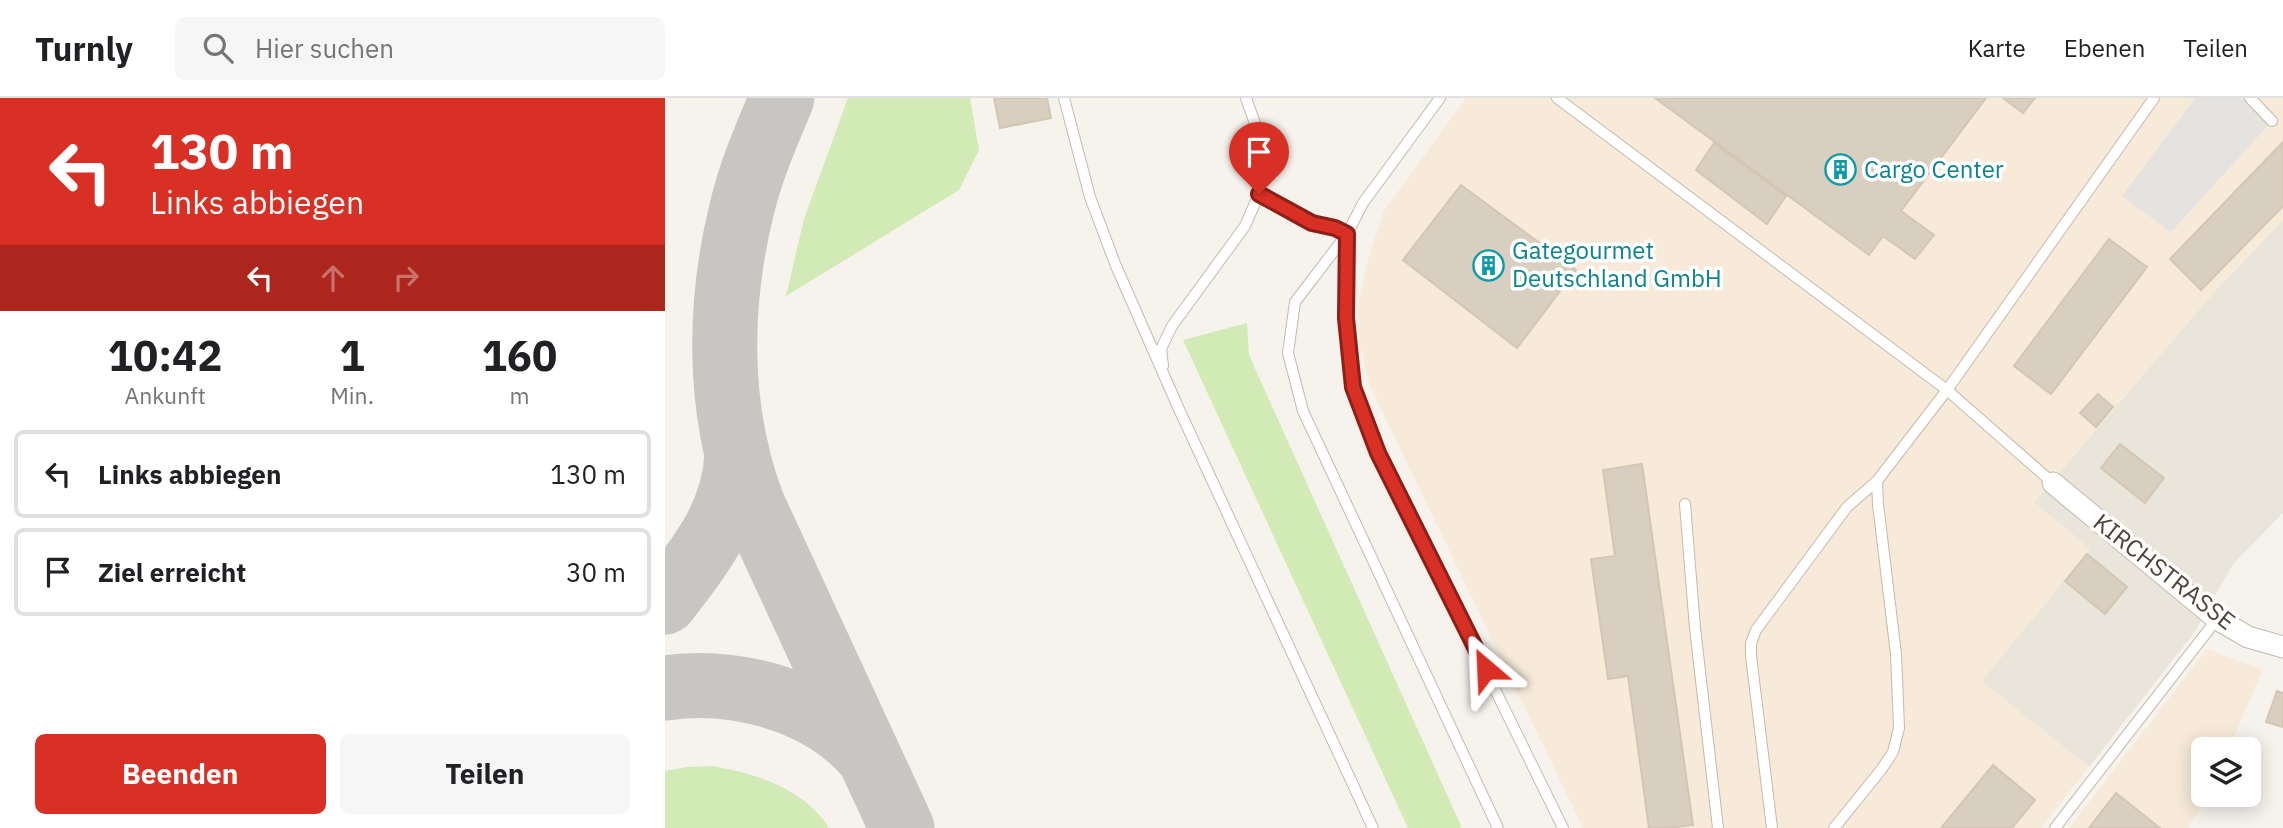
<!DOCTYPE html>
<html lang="de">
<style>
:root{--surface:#fff;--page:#f6f6f6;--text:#202124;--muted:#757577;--line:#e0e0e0;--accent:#d93025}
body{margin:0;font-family:"IBM Plex Sans",sans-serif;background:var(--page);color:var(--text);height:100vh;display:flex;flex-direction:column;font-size:26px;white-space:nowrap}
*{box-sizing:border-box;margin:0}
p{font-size:23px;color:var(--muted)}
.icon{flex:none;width:38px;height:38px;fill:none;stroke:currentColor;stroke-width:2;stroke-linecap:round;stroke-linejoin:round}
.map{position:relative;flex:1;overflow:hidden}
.sheet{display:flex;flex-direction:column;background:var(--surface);width:665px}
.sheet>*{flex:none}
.hud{background:#d93025;color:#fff;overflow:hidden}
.fabs{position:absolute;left:1526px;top:639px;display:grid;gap:14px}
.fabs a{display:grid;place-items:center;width:70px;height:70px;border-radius:10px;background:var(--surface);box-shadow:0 4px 18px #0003;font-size:35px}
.pin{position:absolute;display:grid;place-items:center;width:60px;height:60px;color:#fff;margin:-72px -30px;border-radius:50% 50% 50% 0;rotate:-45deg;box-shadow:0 0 7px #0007}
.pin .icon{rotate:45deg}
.me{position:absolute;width:77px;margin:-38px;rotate:334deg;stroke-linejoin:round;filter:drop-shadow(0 0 5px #0008)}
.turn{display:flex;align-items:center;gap:24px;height:147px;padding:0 35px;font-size:32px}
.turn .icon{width:91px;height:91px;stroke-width:2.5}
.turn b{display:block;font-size:49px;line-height:60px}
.lanes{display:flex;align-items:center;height:66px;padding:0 35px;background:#0003;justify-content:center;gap:35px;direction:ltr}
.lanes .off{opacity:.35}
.eta{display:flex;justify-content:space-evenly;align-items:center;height:119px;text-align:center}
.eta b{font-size:42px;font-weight:800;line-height:49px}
.action{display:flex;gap:14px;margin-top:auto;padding:14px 35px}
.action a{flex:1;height:80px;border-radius:10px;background:var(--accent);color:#fff;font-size:28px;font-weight:800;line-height:80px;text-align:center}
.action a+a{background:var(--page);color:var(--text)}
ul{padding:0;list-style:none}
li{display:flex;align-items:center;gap:21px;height:88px;margin:0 14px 10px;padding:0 21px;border:4px solid var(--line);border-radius:10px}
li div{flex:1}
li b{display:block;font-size:26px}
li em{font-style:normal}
header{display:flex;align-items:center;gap:42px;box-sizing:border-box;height:98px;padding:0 35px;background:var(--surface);border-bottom:2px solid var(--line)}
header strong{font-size:33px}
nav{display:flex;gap:38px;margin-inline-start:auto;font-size:24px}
.search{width:490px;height:63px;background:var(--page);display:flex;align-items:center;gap:18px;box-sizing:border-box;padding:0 24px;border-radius:10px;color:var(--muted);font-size:26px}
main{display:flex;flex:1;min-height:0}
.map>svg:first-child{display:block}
.residential{fill:#eae5da}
.commercial{fill:#f7ead8}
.green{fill:#d2eab5}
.parking{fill:#e5e3e0}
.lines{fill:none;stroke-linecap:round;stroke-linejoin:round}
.taxiway{stroke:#c8c6c3;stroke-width:65}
.building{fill:#d8cfc1;stroke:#d3c7b4;stroke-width:2}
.lane-casing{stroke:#c2bbae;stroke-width:12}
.street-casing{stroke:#c2bbae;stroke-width:23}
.lane{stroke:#fff;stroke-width:10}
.street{stroke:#fff;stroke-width:21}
.route-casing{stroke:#8d1f18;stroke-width:18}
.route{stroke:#d93025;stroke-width:12}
.labels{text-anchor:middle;stroke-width:7;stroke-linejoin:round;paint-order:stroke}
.culture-label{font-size:24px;fill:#0d838f;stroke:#fff;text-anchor:start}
.street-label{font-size:24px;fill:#4b4439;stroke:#fff}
</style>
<header>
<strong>Turnly</strong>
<div class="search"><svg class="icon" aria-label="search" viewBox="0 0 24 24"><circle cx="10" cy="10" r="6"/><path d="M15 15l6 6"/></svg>Hier suchen</div>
<nav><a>Karte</a><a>Ebenen</a><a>Teilen</a></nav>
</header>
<main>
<section class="sheet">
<div class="hud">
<div class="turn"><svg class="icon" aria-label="left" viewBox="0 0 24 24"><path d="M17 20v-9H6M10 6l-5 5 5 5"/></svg><div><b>130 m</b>Links abbiegen</div></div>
<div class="lanes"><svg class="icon" aria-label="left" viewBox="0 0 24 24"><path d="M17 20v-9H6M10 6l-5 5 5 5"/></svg><svg class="icon off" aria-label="ahead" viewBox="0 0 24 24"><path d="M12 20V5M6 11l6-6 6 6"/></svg><svg class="icon off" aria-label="right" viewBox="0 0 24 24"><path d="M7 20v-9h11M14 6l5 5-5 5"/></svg></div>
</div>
<div class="eta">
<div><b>10:42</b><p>Ankunft</p></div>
<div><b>1</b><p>Min.</p></div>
<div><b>160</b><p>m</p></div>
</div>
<ul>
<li><svg class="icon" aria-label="left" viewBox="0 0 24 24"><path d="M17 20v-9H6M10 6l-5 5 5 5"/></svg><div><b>Links abbiegen</b></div><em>130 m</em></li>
<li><svg class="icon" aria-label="arrive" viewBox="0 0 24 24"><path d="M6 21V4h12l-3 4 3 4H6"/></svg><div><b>Ziel erreicht</b></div><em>30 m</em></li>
</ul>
<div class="action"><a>Beenden</a><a>Teilen</a></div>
</section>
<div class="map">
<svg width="1618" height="730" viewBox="0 0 1618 730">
<rect width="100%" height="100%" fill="#f6f3ec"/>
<!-- residential -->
<path class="residential" d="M1618 122V415L1568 466 1529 535 1424 669 1316 583 1425 451 1369 404 1549 194Z"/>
<!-- commercial -->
<g class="commercial">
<path d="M801 0H1618V122L1549 194 1369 404 1425 451 1317 583 1424 669 1376 730H918L705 288 694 246 693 204 705 154 719 113Z"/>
<path d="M1542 551 1598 572 1563 651H1538V696L1542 697 1523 730H1404Z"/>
</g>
<!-- green -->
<g class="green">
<path d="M183 0H305L314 52 294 92 121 198 139 121Z"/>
<path d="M582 225 584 257 797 730H743L518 242Z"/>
<path d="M46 668C88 674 140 691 164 730H0V673L22 669Z"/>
</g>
<!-- parking -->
<path class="parking" d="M1530 0H1585L1607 23 1506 134 1457 98Z"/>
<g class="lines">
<!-- taxiway -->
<g class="taxiway">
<path d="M117 0C102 36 86 72 77 110 53 206 52 312 87 405L237 730"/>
<path d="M0 504C35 458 70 416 72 355"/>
<path d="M0 590C70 580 155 602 202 657"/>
</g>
</g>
<!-- building -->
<g class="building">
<path d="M329 0H382L386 20 335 30Z"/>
<path d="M990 0H1321L1236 113 1269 137 1250 161 1218 138 1204 157Z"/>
<path d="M1338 0H1370L1358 15Z"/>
<path d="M1618 44V108L1536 192 1505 161Z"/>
<path d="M1049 45 1121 98 1102 126 1031 72Z"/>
<path d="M796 87 911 172 852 250 738 162Z"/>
<path d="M1444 141 1482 169 1386 296 1349 268Z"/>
<path d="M1433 296 1448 309 1431 329 1415 315Z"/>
<path d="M1455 346 1499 380 1480 405 1436 370Z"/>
<path d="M977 366 1028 727 1004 730H984L963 578 943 581 926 461 950 458 938 372Z"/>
<path d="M1422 456 1462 489 1440 516 1400 483Z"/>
<path d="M1612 593 1618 595V629L1601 624Z"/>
<path d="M1328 667 1370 702 1347 730H1276Z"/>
<path d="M1451 695 1495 730H1424Z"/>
</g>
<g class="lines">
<defs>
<g id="lane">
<path d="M399 0 425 99 451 168 513 309 708 730"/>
<path d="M775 0 698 105 682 136 630 204 623 255 638 313 833 730"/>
<path d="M892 0 1282 292 1388 385"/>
<path d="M1585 0 1607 23"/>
<path d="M594 96 647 125 670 130 682 136"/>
<path d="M682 136 681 220 688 289 714 355 898 730"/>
<path d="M498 268 496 251 507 228 580 128 594 96 596 67 592 31 581 0"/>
<path d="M1020 406 1030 530 1053 730"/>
<path d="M1107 730 1086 558V545L1091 532 1182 409 1212 383 1282 292 1489 0"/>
<path d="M1169 730 1216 672 1228 654 1234 630 1231 556 1213 406 1212 383"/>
<path d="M1390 730 1552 521"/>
</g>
<path id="street" d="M1388 385 1552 521 1583 539 1618 549"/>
</defs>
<!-- lane casing -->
<use href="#lane" class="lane-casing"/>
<!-- street casing -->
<use href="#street" class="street-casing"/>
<!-- lane -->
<use href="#lane" class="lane"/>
<!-- street -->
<use href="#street" class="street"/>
</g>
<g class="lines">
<defs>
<path id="route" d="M594 96 647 125 670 130 682 136 681 220 688 289 713 355 821 571"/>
</defs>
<!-- route casing -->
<use href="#route" class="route-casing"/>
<!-- route -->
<use href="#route" class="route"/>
</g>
<!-- icons -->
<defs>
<symbol id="building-ring" viewBox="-11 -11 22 22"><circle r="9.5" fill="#fff" stroke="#0f9aa8" stroke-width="1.5"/><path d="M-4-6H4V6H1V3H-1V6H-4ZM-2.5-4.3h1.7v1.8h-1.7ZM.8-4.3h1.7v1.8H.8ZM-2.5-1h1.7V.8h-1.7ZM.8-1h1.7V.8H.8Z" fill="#0f9aa8"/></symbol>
</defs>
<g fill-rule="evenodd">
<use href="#building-ring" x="1158" y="54" width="35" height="35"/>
<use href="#building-ring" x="806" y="150" width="35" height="35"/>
</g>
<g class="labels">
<!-- culture labels -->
<g class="culture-label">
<text x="1199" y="80">Cargo Center</text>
<text x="847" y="161">Gategourmet<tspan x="847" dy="28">Deutschland GmbH</tspan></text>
</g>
<!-- street labels -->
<g class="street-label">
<text transform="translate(1499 474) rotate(38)" y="8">KIRCHSTRASSE</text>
</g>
</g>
</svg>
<div class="fabs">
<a><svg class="icon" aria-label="layers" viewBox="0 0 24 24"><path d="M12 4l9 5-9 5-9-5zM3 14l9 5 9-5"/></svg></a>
</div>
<div class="pin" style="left:594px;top:96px;background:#d93025"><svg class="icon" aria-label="arrive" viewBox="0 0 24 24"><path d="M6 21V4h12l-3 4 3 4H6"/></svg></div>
<svg class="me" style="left:821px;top:571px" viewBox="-20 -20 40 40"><path d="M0-17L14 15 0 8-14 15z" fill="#d93025" stroke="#fff" stroke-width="4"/></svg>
</div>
</main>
